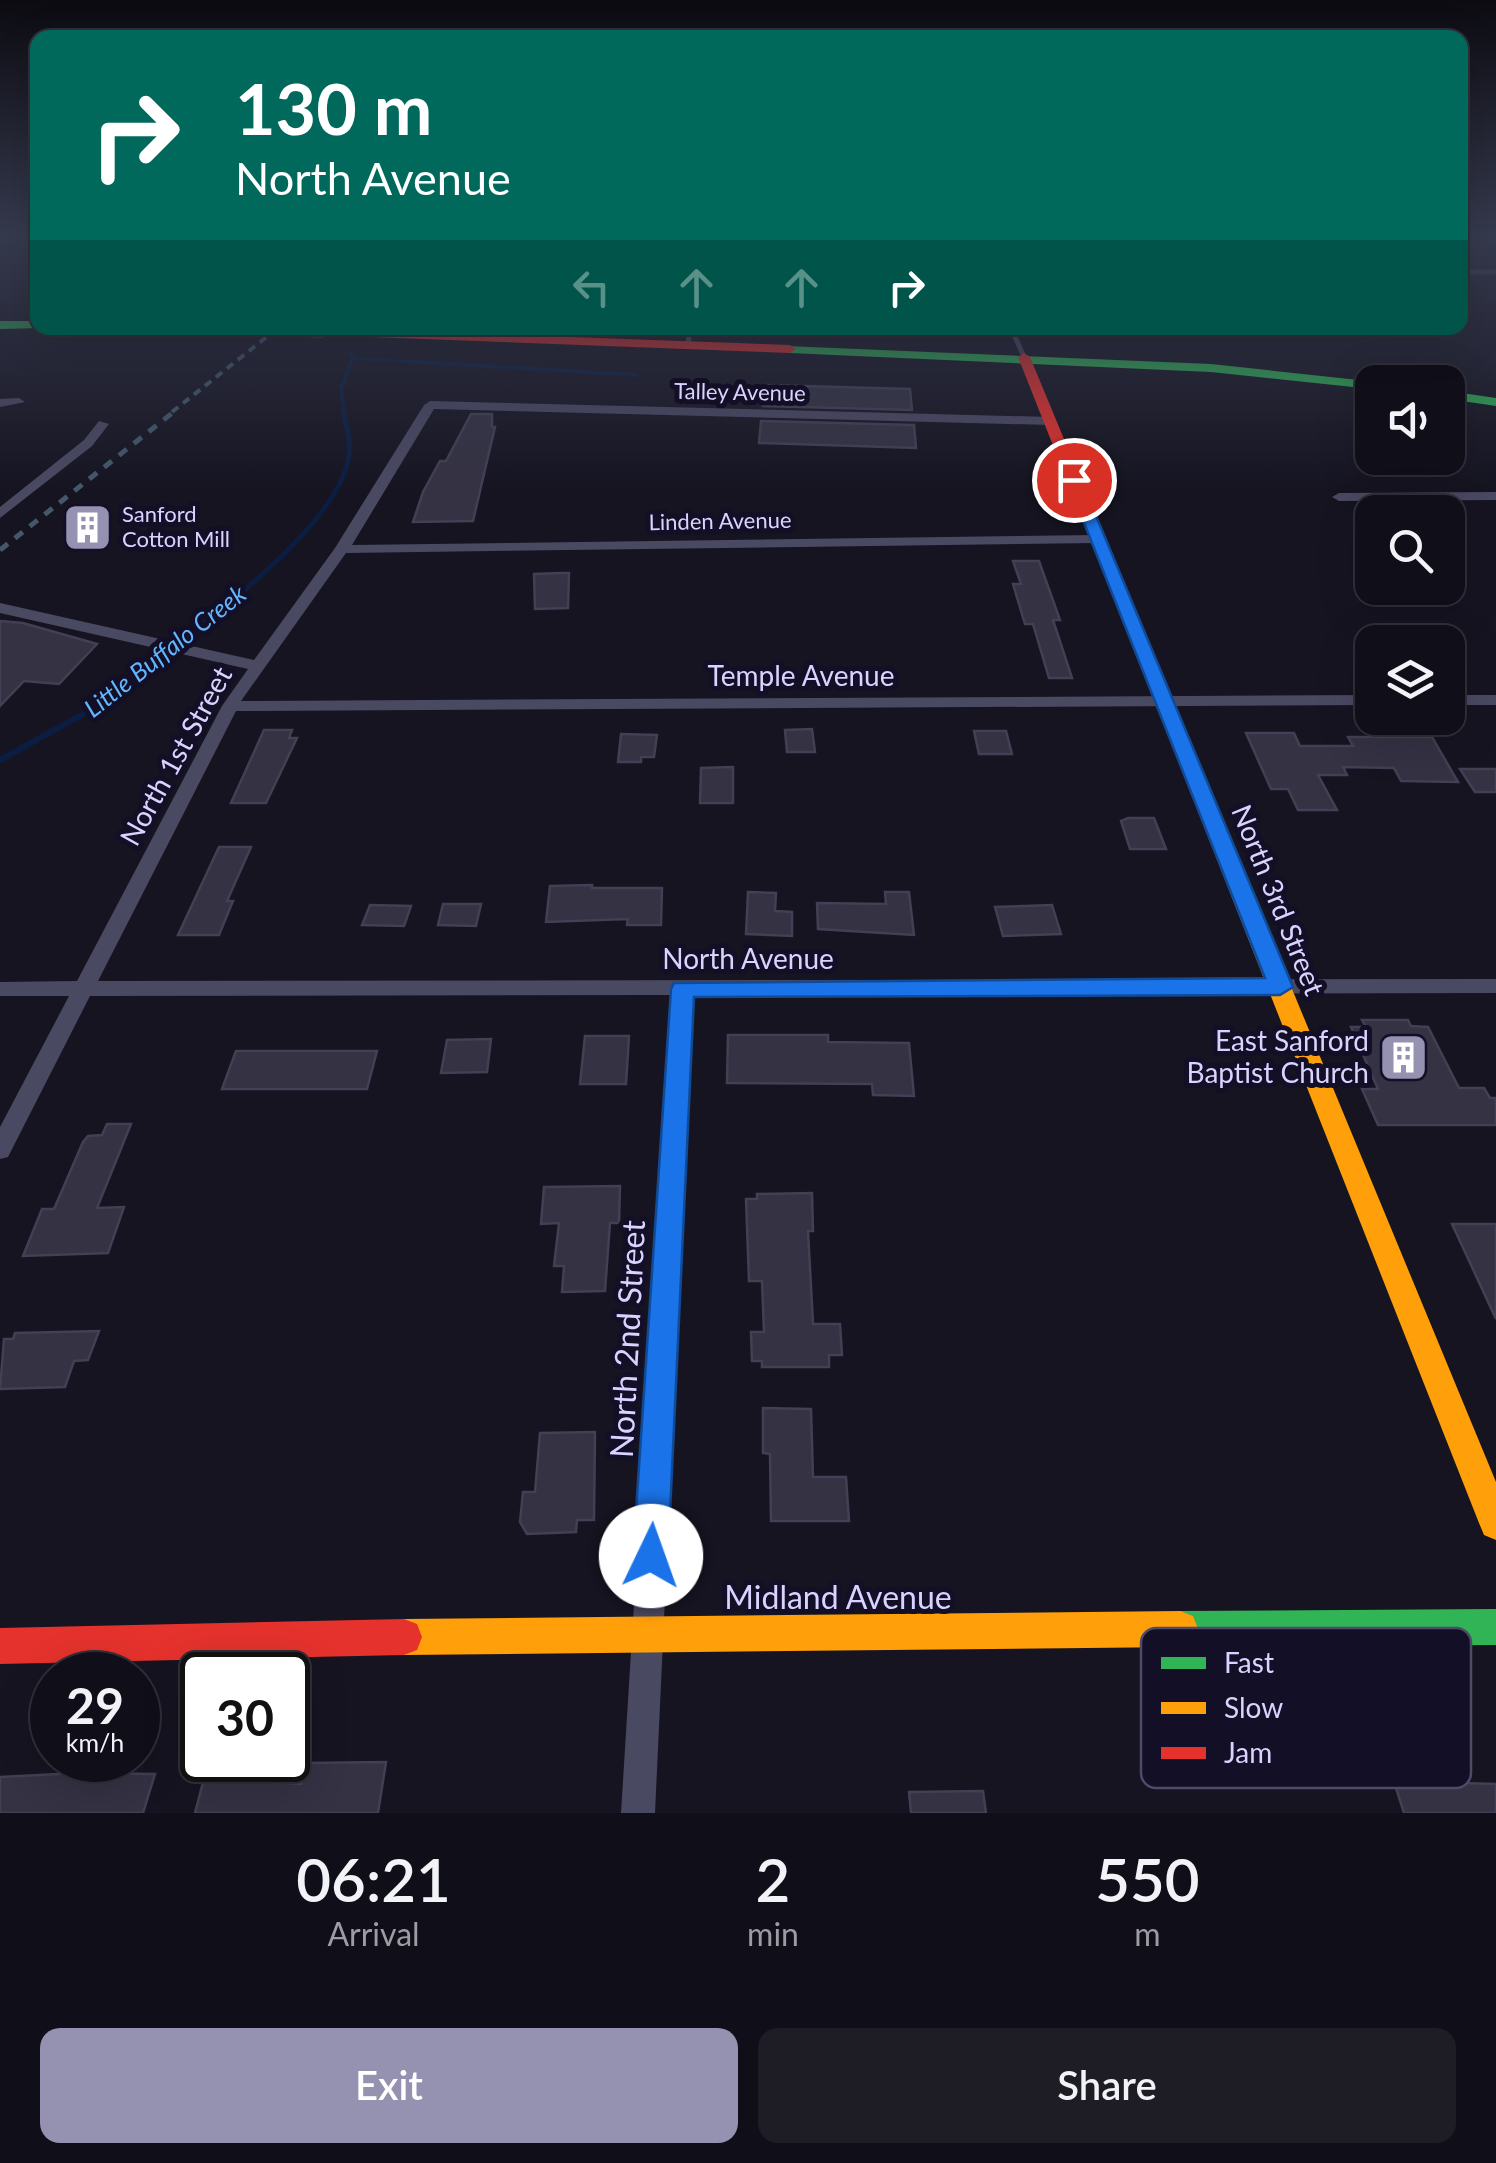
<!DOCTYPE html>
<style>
:root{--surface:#100f19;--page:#1e1d26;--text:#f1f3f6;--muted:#9c9ca2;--line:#302f38;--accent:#9591b1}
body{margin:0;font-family:Lato,sans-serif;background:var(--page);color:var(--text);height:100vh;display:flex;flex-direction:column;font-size:38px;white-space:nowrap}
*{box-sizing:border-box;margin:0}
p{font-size:32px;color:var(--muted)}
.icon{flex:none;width:55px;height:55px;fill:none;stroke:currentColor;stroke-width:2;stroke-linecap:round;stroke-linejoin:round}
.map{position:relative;height:1813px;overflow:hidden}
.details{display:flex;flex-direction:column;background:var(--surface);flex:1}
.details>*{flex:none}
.top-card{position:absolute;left:30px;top:30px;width:1438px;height:305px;border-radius:20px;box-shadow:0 10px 40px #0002,0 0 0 2px var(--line);background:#00695c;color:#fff;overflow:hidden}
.controls{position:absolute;left:1355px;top:365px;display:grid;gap:20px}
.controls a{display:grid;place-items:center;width:110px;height:110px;border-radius:20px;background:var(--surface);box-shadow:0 10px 40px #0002,0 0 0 2px var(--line);font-size:50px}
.speed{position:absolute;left:30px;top:1652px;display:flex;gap:20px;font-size:50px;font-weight:700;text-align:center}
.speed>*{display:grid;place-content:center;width:130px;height:130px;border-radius:50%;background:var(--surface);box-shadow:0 10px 40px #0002,0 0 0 2px var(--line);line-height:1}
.speed small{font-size:25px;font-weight:400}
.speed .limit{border:5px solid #111;border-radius:15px;background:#fff;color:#111}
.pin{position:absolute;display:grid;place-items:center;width:85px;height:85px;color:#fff;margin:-42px;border:5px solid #fff;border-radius:50%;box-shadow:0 2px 10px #0007}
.me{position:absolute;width:110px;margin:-55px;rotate:3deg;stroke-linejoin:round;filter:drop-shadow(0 0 8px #0008)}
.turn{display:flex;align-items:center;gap:35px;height:210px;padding:0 40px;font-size:45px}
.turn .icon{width:130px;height:130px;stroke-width:2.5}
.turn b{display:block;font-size:70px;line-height:85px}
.lanes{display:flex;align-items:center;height:95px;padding:0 40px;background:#0003;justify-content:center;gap:50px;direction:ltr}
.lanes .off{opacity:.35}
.eta{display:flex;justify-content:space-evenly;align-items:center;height:170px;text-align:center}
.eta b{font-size:60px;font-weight:600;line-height:70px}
.cta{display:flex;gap:20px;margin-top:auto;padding:20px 40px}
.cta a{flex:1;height:115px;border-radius:20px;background:var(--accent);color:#fff;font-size:40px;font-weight:600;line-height:115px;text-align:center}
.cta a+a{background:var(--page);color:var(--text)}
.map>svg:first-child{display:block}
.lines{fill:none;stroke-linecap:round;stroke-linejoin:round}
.stream-far2{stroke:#0b1e41;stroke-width:4}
.stream-far1{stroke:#0b1e41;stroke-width:5}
.stream{stroke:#0b1e41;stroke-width:6}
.building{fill:#343243;stroke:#433f54;stroke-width:2.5}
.lane{stroke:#4a4962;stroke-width:5}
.street{fill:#4a4962;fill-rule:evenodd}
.fast{fill:#30b455;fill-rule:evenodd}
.slow{fill:#ff9f0a;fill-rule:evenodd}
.jam{fill:#e5322d;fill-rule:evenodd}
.rail-far1{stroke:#43596b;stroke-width:4;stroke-dasharray:8 6;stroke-linecap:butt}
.rail{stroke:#43596b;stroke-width:5;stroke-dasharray:10 9;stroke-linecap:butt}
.jam-bridge{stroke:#e5322d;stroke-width:11}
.route{fill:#1a73e8;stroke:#114b97;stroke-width:2.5}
.labels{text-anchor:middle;stroke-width:10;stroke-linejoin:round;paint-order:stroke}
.far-street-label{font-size:22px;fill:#d9d4ff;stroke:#130f26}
.far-poi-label{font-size:22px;fill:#d9d4ff;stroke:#130f26;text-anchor:start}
.far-water-label{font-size:25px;font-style:italic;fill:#62b6ff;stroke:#130f26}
.street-label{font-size:28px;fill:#d9d4ff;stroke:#130f26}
.poi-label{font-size:28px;fill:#d9d4ff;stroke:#130f26;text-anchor:end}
.near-street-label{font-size:32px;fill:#d9d4ff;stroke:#130f26}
.key{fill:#130f26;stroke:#4e4a67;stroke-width:2.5}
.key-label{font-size:28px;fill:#d9d4ff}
</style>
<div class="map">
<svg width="1496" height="1813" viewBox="0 0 1496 1813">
<rect width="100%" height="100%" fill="#161421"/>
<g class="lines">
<!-- stream-far2 -->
<g class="stream-far2">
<path d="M352 358 636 375"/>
<path d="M344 412 341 388 353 357 350 352"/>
</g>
<!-- stream-far1 -->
<path class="stream-far1" d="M184 638C232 602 340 518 349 456 351 441 346 425 343 410"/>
<!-- stream -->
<path class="stream" d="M0 760 94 708 187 636"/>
</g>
<!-- building -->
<g class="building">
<path d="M766 385 910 389 912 410 763 406Z"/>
<path d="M471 414H492V427H495L473 521 413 522 423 492 440 461H446Z"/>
<path d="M761 421 914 425 916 448 759 443Z"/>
<path d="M1013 561H1039L1060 620H1053L1072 678H1049L1033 624H1025L1013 584H1021Z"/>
<path d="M562 573H569L568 608 535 609 534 574Z"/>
<path d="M0 621 23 623 97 644 59 684 24 681 0 706Z"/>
<path d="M812 729 815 752H787L785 730Z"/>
<path d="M264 730H292L289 738H297L266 803H231Z"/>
<path d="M974 731H1006L1012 754H979Z"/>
<path d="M1246 733H1294L1300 746H1353L1348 737H1432L1458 782 1401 781 1394 768 1343 767 1347 775H1318L1337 810H1298L1288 789H1271Z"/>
<path d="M621 734 657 735 654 757H641V762H618Z"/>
<path d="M733 767V803H700L701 768Z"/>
<path d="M1460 769H1496V792H1475Z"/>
<path d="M1128 818H1154L1166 849H1130L1121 821Z"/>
<path d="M219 847H251L227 901H233L219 935H178Z"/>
<path d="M592 885V888H662L661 925H627L628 919 546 922 550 886Z"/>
<path d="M748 892 776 893 775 911 792 912V936L746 934Z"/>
<path d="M885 892H909L914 935 818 929 817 903 886 904Z"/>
<path d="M443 904H481L476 926 438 925Z"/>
<path d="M370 905 411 906 404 926 362 925Z"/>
<path d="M1052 905 1061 934 1003 936 995 907Z"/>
<path d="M1362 1020H1408L1411 1026 1428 1027 1459 1088H1484L1490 1098H1496V1125H1378L1362 1089H1378L1351 1027H1366Z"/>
<path d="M728 1035H828V1042L909 1043 914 1096 873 1095 872 1084 727 1083Z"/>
<path d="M585 1036H629L626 1084H580Z"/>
<path d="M491 1039 487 1072 441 1073 447 1040Z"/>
<path d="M236 1051H377L367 1089H222Z"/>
<path d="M107 1124H131L97 1208 124 1207 108 1253 23 1256 42 1209H54L83 1142 88 1136 102 1135Z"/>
<path d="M620 1186 619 1223H610L605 1291 562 1292 564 1266H554L559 1223 541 1224 544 1187Z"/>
<path d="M812 1193 813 1231H808L813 1324H840L842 1355H829V1367H762V1361H752L751 1332H764L762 1281H749L746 1199H757V1194Z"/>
<path d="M1452 1224H1496V1319L1465 1252Z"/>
<path d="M99 1331 88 1360 74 1361 65 1387 0 1389 4 1339H13L15 1333Z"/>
<path d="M763 1408 811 1409 813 1477H846L849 1521H771L770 1454 763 1453Z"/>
<path d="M595 1432 594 1520H577L576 1532 527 1534 520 1522 523 1492H535L540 1433Z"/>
<path d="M386 1762 378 1813H195L208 1763 263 1765 259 1781 301 1784 304 1763Z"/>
<path d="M78 1773 155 1774 143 1813H0V1777Z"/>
<path d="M1428 1782 1496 1784V1813H1404L1396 1788H1430Z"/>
<path d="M983 1791 986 1813H911L909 1792Z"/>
</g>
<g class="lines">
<!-- lane -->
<g class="lane">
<path d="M1460 272H1496"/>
<path d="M1011 328 1024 357"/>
<path d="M688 344 690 328"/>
</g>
<!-- street -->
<g class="street">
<path d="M1490 238H1496V241L1492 240Z"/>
<path d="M0 399 19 398 25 402 0 407Z"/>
<path d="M430 401 1050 417 1056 421 1050 425 434 409 352 545 1098 535 1105 539 1098 543 346 553 241 701 1372 695V705L236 711 98 981 1496 979V993L693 995 655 1813H621L672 995 90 996 8 1157 0 1159V1127L69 996H0V982L77 981 222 706 248 669 0 613V603L254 660 335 548 424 405Z"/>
<path d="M99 421 109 424 92 446 0 518V507L84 440Z"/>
<path d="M1496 492V500L1339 501 1332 497 1339 493Z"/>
<rect x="1448" y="695" width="48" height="10"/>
</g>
<!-- fast -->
<g class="fast">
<path d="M0 321H38V328H42L0 329Z"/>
<path d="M786 346 1211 364 1377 382H1372V389L1211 372 790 353 784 349Z"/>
<path d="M1448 391 1496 398V406L1448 399Z"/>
<path d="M1496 1609V1645L1180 1647 1167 1642 1162 1629 1167 1616 1180 1611Z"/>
</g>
<!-- slow -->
<g class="slow">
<path d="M165 328H237L238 329 232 333 171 332Z"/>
<path d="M1238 878 1249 885 1496 1482V1540L1484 1535 1479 1523 1227 885Z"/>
<path d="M1180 1611 1193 1616 1198 1629 1193 1642 1180 1647 404 1655 391 1650 386 1637 391 1624 404 1619Z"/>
</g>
<!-- jam -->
<g class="jam">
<path d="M322 328 790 345 796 349 790 353 318 335V329Z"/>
<path d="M1024 353 1030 357 1249 885 1246 890 1238 892 1227 885 1018 357Z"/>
<path d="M404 1619 417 1624 422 1637 417 1650 404 1655 0 1664V1628Z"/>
</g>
<!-- rail-far1 -->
<path class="rail-far1" d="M172 412 278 328"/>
<!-- rail -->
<path class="rail" d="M0 550 176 410"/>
<!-- jam-bridge -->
<path class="jam-bridge" d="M232 329 322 332"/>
</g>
<!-- sky -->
<linearGradient id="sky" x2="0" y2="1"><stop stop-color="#0c0b12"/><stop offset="0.48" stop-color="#363a4e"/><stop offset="1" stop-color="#363a4e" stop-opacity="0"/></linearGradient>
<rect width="1496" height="491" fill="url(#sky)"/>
<!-- route -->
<path class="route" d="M1069 477 1081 480 1293 987 1280 995 694 997 668 1556 663 1568 651 1573 639 1568 633 1556 671 989 674 983 1265 978 1067 480Z"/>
<!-- icons -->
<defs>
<symbol id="building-square" viewBox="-11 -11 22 22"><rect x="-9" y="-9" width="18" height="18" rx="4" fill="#9591b1" stroke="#130f26"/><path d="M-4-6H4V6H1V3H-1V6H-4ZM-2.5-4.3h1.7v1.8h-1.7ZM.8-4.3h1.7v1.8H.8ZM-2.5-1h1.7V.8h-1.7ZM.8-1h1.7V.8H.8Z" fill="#fff"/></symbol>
</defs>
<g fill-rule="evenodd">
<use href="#building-square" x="60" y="500" width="55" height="55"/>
<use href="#building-square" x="1376" y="1030" width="55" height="55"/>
</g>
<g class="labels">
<!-- far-street labels -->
<g class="far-street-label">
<text transform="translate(740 392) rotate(1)" y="8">Talley Avenue</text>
<text transform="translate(720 521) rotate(-1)" y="8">Linden Avenue</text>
</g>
<!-- far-poi labels -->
<g class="far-poi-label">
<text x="122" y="522">Sanford<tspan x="122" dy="25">Cotton Mill</tspan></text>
</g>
<!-- far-water labels -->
<g class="far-water-label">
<text transform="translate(165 651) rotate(-38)" y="9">Little Buffalo Creek</text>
</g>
<!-- street labels -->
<g class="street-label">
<text x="801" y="686">Temple Avenue</text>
<text transform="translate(176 756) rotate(-61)" y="10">North 1st Street</text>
<text transform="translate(1278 900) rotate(68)" y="10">North 3rd Street</text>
<text x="748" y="969">North Avenue</text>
</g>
<!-- poi labels -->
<g class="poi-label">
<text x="1369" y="1051">East Sanford<tspan x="1369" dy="32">Baptist Church</tspan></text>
</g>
<!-- near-street labels -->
<g class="near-street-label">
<text transform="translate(628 1339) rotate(-87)" y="11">North 2nd Street</text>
<text x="838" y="1609">Midland Avenue</text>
</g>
</g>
<!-- legend -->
<rect x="1141" y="1628" width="330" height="160" rx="15" class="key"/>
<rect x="1161" y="1657" width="45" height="12" fill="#30b455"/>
<rect x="1161" y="1702" width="45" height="12" fill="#ff9f0a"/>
<rect x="1161" y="1747" width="45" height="12" fill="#e5322d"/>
<g class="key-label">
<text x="1224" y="1673">Fast</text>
<text x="1224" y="1718">Slow</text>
<text x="1224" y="1763">Jam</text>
</g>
</svg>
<div class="controls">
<a><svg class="icon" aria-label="sound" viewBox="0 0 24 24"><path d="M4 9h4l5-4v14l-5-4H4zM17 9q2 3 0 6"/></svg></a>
<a><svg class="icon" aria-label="search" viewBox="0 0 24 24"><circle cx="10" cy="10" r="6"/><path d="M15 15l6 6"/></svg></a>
<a><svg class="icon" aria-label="layers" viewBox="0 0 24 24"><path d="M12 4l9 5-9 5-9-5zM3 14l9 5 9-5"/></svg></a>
</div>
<div class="speed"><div>29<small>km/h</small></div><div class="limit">30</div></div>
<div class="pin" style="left:1074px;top:480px;background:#d93025"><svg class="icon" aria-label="arrive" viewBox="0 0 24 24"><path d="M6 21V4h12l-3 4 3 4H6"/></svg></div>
<svg class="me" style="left:651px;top:1556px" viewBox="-20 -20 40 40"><circle r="19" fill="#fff"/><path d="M0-13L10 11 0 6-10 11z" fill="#1a73e8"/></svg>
<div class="top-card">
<div class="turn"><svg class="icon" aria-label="right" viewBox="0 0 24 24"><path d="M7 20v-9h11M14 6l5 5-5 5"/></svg><div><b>130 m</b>North Avenue</div></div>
<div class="lanes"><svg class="icon off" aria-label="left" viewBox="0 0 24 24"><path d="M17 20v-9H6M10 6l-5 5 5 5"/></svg><svg class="icon off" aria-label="ahead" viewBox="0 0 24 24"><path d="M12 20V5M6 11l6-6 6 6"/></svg><svg class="icon off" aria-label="ahead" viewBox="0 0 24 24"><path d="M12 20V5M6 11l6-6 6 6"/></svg><svg class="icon" aria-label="right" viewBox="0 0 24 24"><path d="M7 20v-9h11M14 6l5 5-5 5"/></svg></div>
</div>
</div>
<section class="details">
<div class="eta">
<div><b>06:21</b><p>Arrival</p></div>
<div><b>2</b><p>min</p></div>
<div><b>550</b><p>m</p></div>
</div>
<div class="cta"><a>Exit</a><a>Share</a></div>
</section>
